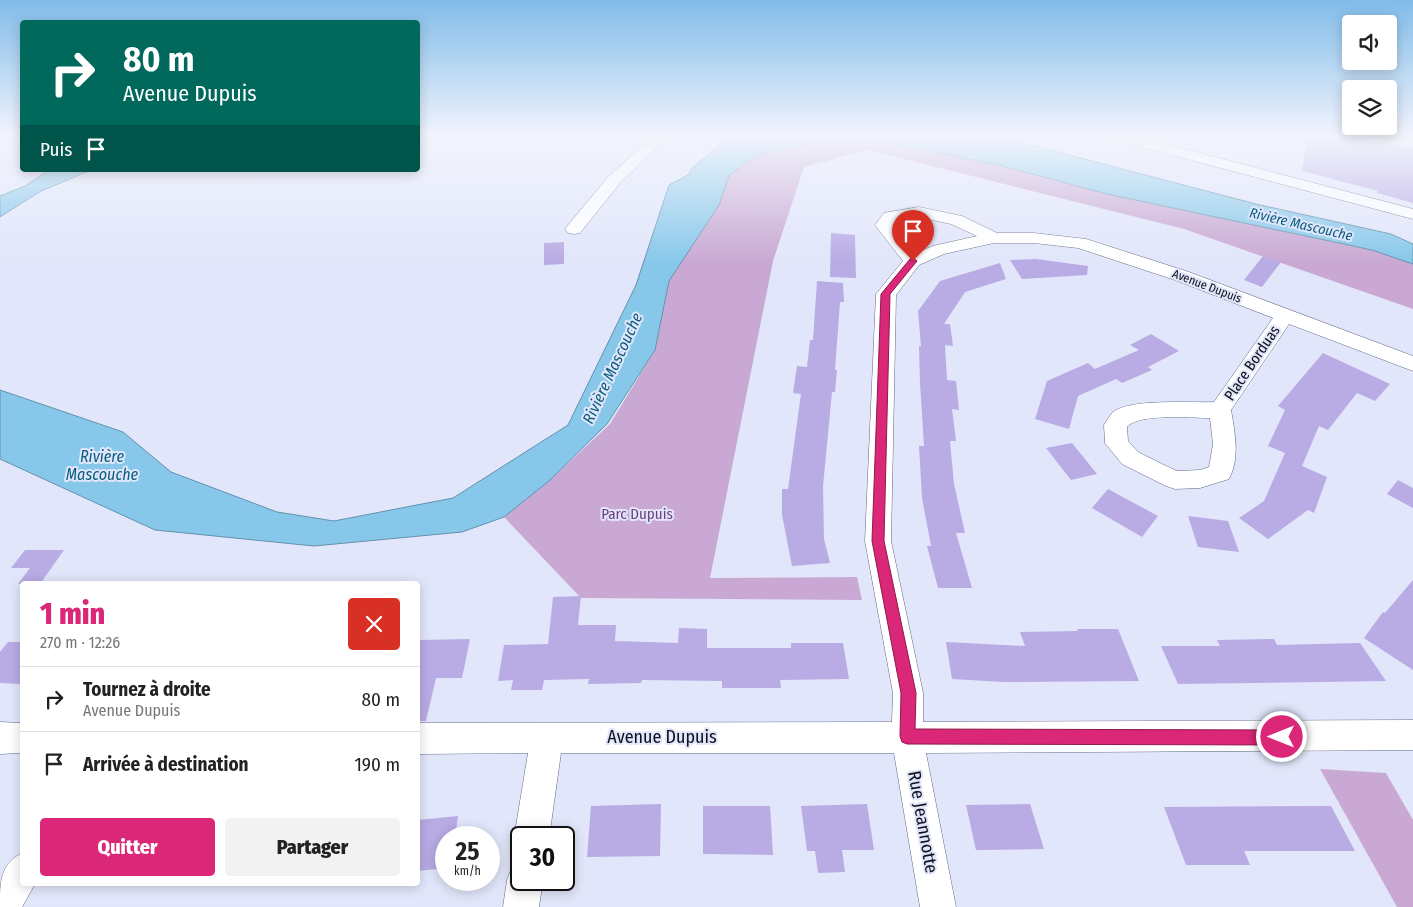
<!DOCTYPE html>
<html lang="fr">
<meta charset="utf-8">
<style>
:root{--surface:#fff;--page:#f2f2f2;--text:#222;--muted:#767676;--line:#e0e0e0;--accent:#db2777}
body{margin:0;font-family:"Fira Sans Condensed",sans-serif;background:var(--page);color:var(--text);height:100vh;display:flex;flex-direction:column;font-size:19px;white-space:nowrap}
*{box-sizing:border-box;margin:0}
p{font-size:16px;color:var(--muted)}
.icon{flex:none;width:28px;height:28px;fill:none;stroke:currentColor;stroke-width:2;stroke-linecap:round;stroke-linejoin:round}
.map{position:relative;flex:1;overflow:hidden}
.details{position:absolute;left:20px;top:581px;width:400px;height:305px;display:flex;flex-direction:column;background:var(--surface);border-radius:5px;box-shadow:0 2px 12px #0003}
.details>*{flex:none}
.banner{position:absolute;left:20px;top:20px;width:400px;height:152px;border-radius:5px;box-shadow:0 2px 12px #0003;background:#00695c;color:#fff;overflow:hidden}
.controls{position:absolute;left:1342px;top:15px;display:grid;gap:10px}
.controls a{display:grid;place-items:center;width:55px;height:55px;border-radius:5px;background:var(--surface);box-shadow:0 2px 12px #0003;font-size:25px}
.speed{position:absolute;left:435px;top:826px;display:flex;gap:10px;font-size:25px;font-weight:700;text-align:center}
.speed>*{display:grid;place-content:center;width:65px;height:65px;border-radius:50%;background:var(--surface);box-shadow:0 2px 12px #0003;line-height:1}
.speed small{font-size:12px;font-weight:400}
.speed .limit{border:2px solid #111;border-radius:8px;background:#fff;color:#111}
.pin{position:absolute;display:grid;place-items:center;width:42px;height:42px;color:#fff;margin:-51px -21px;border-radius:50% 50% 50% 0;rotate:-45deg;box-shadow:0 0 5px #0007}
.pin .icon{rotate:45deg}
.me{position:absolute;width:55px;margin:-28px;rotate:270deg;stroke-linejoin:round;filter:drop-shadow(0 0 4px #0008)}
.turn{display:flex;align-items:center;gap:18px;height:105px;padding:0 20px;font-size:22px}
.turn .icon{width:65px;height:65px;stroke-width:2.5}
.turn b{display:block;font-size:35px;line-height:42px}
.then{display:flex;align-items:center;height:48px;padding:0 20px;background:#0003;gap:10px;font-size:19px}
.round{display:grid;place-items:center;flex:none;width:52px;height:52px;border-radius:5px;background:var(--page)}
.headline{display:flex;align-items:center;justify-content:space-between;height:85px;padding:0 20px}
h1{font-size:30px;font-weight:800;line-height:38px;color:var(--accent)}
.primary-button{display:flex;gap:10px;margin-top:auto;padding:10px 20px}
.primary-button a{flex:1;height:58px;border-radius:5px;background:var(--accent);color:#fff;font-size:20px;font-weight:800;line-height:58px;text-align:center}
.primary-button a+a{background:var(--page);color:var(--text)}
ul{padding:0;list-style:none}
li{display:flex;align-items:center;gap:15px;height:65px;padding:0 20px;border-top:1px solid var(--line)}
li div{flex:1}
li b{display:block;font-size:19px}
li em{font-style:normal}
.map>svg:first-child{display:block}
.green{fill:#c9a9d3}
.water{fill:#87c8ea;stroke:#6391ac}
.building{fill:#b9abe4}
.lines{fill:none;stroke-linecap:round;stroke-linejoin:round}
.minor-casing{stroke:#636986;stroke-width:1}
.minor{fill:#fff;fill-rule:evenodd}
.route{fill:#db2777;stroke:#8e194d}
.labels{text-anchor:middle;stroke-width:4;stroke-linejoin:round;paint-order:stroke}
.far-street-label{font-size:12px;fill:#0e101b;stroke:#e1e6fa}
.far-water-label{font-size:14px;font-style:italic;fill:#075d7e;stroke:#e1e6fa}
.street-label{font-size:15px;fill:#0e101b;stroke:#e1e6fa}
.park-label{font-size:15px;fill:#6f407e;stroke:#e1e6fa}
.water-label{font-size:16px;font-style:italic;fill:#075d7e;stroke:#e1e6fa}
.near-street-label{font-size:18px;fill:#0e101b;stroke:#e1e6fa}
</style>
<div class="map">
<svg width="1413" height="907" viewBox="0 0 1413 907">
<rect width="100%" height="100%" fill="#e1e6fa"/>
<!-- green -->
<g class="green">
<path d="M854 136 999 165 1107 194 1372 250 1413 264V309L1184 229 868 150 804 167 773 261 710 578 857 577 862 600 581 598 504 517 550 480 610 424 655 350 669 281 719 205 728 176 751 159 773 150Z"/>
<path d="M1320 769 1386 773 1413 820V907H1397Z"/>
</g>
<!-- water -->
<g class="water">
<path d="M734 135H993L1256 204 1391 234 1413 244V264L1372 250 1107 194 999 165 854 136 771 151 751 159 729 176 719 205 669 281 655 350 607 424 550 480 504 517 462 532 314 546 155 530 0 459V390L123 432 171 472 277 512 334 521 453 498 568 425 636 285 669 185 688 175 692 168 723 142Z"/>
<path d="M49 170H92L41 191 0 217V196L25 186Z"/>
</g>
<!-- building -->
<g class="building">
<path d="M1308 135H1338L1413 149V203L1377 193 1378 191 1302 171Z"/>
<path d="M831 233 855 235 856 278 830 277Z"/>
<path d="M564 242V264L544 265V243Z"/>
<path d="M1263 256 1281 262 1262 287 1244 280Z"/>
<path d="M1036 259 1088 266 1087 275 1022 279 1010 260Z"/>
<path d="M1000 263 1006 279 965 292 944 324H950L953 346 945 345 947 380 956 381 959 410 952 409 956 441H950L954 484 965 533H956L972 588H938L927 546H931L922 498 919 446H924L920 383 919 346H921L918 311 940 281Z"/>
<path d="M817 281 843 283 844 302H840L835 370H837L835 392H832L823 486 824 539 830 563 792 566 782 515V489H788L801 394 793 393 797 366 807 367 810 340H813Z"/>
<path d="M1151 334 1179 351 1148 367 1152 370 1122 383 1116 379 1078 396 1069 429 1035 419 1047 381 1088 363 1095 369 1139 350 1130 345Z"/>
<path d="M1323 353 1390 384 1375 401 1357 393 1328 430 1319 426 1302 466 1327 477 1314 513 1308 510 1268 539 1239 518 1264 501 1285 453 1268 446 1285 410 1278 406Z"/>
<path d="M1072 443 1097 474 1071 480 1046 448Z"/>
<path d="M1398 480 1413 488V508L1387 494Z"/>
<path d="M1108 489 1158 516 1142 537 1092 508Z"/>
<path d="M1188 516 1228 521 1239 552 1198 547Z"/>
<path d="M25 550H64L40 584H18L30 568H11Z"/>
<path d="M1413 580V670L1364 638 1383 612 1385 613Z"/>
<path d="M581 596 578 625H616L615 641 678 643 679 628 707 629V648H791V643H843L849 679 780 680 781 688H722V681L642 680 641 683 588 684 589 679 544 680 542 690H511L513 680 498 681 504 645 548 644 553 597Z"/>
<path d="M1077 629H1118L1139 681 1004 682 952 679 946 642 1025 646 1020 632 1078 631Z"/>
<path d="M470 639 462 678H436L426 721H418V650L420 640Z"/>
<path d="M1274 639 1277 645 1360 643 1386 681 1178 684 1161 646H1220L1217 640Z"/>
<path d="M8 642H22V684L0 683V652Z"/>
<path d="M661 804 660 856 587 857 591 806Z"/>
<path d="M867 804 874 850H842L845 872 818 873 815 851H807L801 806Z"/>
<path d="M1030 804 1044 849 976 850 966 805Z"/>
<path d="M703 806H770L773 855 703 854Z"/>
<path d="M1331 806 1355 851H1244L1250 865H1186L1164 807Z"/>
<path d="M458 816 455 838H446V868L418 871V820Z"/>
</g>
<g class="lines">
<defs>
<g id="minor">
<path d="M654 135H670L620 183 580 233 574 234 568 233 565 229 568 225 608 177Z"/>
<path d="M1106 135H1131L1413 209V219L1108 138Z"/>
<path d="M1397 135H1413V141L1399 138Z"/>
<path d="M919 207 962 216 997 233H1034L1086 239 1189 272 1413 356V371L1289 324 1231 410C1235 433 1240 458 1229 479L1200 488 1175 489 1166 486 1122 464 1105 443 1104 425C1107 420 1111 413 1116 410 1138 399 1188 403 1214 402L1273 318 1175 280 1078 248 1034 243H994L944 254 919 265 896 295 891 541 923 693V722L1413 720V750L926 753 956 907H920L894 753H561L549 838H521V851L519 850 514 838 528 753 418 754V723L892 722 893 693 865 541 876 294 903 261 875 225 884 213ZM919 217 951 224 977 236 933 246 916 253 893 225 896 221ZM1210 418 1213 444 1209 467 1200 470 1177 471 1162 464 1138 452 1128 441 1127 427C1138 413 1192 418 1210 418Z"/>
<path d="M0 722 22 723V753L0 754Z"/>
<path d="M22 853V884H35L22 907H0C0 882 0 864 22 853Z"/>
<path d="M521 863V880H543L539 907H503L507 880 512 867Z"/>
</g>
</defs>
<!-- minor casing -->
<use href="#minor" class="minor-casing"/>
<!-- minor -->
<use href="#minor" class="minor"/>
</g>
<!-- sky -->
<linearGradient id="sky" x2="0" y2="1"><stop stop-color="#81bce9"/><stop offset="0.52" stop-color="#f2f4fd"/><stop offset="1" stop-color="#f2f4fd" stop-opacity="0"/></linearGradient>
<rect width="1413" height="262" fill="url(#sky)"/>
<!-- route -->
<path class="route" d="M913 258 917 261 890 294 884 541 916 693 915 729 1282 730 1288 732 1290 737 1288 742 1282 745 907 744 902 742 900 736 901 693 872 541 881 294 910 259Z"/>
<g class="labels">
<!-- far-street labels -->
<g class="far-street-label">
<text transform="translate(1207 286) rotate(21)" y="4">Avenue Dupuis</text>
</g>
<!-- far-water labels -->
<g class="far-water-label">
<text transform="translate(1301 224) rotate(13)" y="5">Rivière Mascouche</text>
</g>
<!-- street labels -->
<g class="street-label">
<text transform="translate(1252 363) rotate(-56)" y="5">Place Borduas</text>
</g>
<!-- park labels -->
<g class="park-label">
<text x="637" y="519">Parc Dupuis</text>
</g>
<!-- water labels -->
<g class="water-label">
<text transform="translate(612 368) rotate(-65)" y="6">Rivière Mascouche</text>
<text x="102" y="462">Rivière<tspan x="102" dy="18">Mascouche</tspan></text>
</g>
<!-- near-street labels -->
<g class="near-street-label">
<text x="662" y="743">Avenue Dupuis</text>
<text transform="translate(923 822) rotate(80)" y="6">Rue Jeannotte</text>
</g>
</g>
</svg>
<div class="controls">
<a><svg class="icon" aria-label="sound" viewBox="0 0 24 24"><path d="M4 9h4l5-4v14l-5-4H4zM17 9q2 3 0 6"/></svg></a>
<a><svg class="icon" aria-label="layers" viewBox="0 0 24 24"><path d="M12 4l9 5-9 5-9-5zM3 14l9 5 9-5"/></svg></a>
</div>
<div class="speed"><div>25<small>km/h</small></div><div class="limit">30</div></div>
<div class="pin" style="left:913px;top:261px;background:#d93025"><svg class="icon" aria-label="arrive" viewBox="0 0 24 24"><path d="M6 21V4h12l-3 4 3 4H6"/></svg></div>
<svg class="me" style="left:1282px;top:737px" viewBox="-20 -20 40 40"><circle r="17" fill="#db2777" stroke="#fff" stroke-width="3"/><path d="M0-11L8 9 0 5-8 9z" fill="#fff"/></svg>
<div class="banner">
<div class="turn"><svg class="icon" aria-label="right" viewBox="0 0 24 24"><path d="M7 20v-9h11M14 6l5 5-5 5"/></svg><div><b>80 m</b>Avenue Dupuis</div></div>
<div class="then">Puis<svg class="icon" aria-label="arrive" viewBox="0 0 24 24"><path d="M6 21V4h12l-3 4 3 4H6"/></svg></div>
</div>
<section class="details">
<div class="headline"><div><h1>1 min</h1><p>270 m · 12:26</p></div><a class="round" style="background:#d93025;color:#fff"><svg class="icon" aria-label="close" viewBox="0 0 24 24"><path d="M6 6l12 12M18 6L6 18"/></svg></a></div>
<ul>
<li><svg class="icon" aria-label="right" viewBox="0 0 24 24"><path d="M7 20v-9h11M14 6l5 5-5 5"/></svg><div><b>Tournez à droite</b><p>Avenue Dupuis</p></div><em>80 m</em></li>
<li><svg class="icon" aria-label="arrive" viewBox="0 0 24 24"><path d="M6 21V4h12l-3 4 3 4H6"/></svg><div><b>Arrivée à destination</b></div><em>190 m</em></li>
</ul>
<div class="primary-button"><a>Quitter</a><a>Partager</a></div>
</section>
</div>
